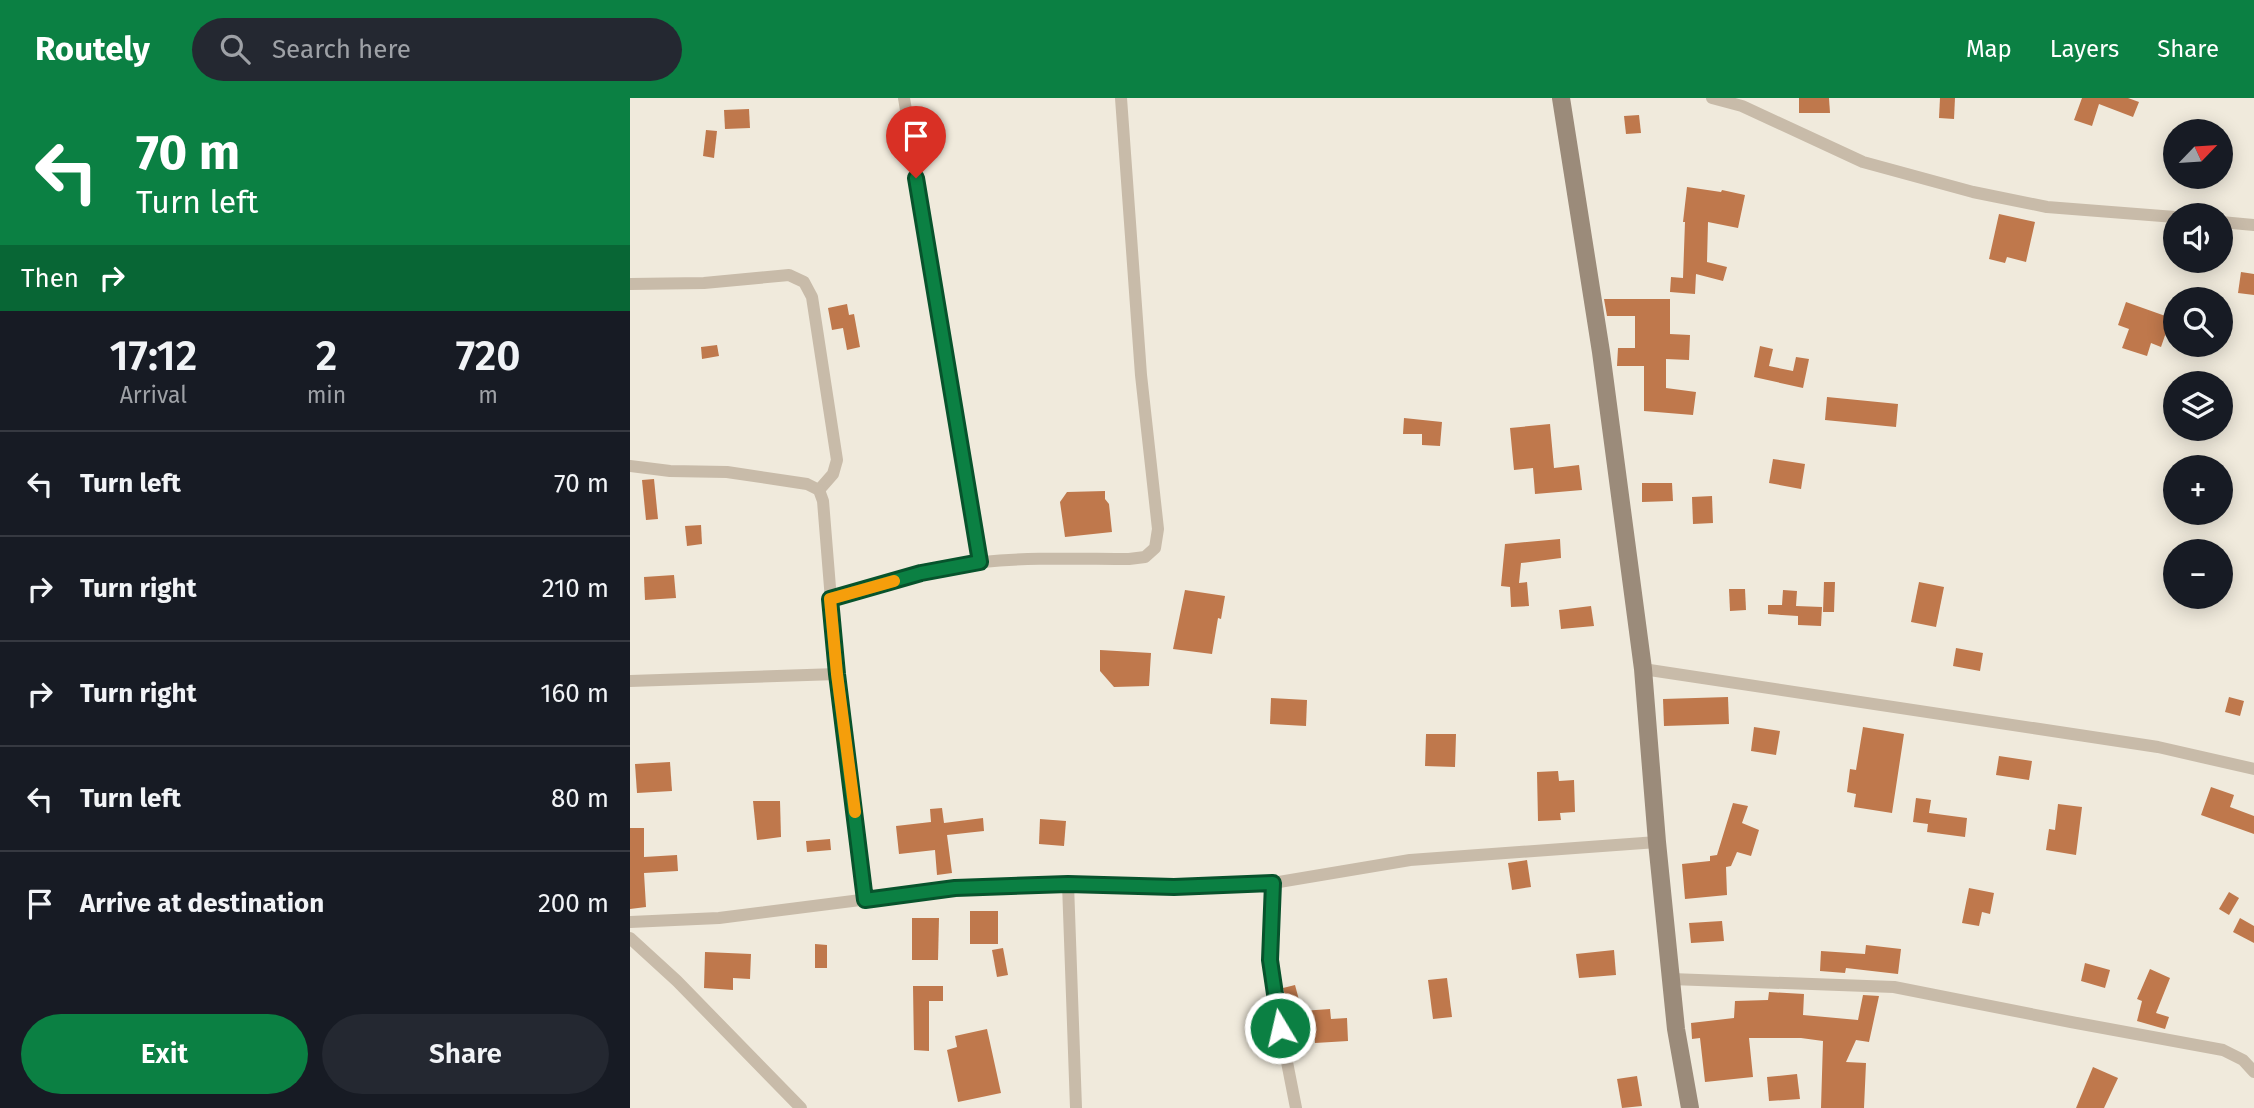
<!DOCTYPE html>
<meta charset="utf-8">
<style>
:root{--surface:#171b24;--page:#242831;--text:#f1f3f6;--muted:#9ea1a6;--line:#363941;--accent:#0b8043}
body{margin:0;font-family:"Fira Sans",sans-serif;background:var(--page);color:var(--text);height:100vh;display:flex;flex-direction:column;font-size:26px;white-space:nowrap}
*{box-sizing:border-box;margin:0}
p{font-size:23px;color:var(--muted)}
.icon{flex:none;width:38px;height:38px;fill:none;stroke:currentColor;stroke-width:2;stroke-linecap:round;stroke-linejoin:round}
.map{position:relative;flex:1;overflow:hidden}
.side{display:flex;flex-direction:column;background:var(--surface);width:630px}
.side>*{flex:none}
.top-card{background:#0b8043;color:#fff;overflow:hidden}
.needle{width:46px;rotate:65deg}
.buttons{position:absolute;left:1533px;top:21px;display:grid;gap:14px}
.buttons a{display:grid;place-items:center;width:70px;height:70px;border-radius:50%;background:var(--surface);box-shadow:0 4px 18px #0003;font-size:35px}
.pin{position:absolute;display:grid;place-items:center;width:60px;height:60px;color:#fff;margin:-72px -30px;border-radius:50% 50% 50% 0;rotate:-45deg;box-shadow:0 0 7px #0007}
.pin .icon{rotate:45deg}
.me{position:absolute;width:77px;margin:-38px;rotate:351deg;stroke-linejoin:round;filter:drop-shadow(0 0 5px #0008)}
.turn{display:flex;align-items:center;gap:24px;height:147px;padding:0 21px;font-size:32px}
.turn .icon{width:91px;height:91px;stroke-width:2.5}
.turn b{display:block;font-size:49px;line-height:60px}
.then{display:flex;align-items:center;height:66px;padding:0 21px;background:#0003;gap:14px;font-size:26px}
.eta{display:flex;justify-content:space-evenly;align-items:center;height:119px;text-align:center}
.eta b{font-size:42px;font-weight:600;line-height:49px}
.primary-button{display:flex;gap:14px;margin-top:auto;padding:14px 21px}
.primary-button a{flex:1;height:80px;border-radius:42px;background:var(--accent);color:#fff;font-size:28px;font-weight:600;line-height:80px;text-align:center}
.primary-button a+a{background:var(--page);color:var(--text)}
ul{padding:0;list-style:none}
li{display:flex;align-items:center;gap:21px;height:105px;padding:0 21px;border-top:2px solid var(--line)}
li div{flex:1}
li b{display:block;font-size:26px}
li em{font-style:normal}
header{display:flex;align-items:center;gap:42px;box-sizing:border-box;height:98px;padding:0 35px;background:var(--accent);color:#fff}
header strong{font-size:33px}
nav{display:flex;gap:38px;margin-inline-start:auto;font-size:24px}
.search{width:490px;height:63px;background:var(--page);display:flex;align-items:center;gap:18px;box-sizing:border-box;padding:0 24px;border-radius:38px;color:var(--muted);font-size:26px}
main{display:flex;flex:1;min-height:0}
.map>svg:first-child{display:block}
.building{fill:#bf784c}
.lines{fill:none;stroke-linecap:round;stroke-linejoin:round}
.street{stroke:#c8bba9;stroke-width:12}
.secondary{stroke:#9b8b7a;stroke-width:18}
.route-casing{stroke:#07532c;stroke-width:18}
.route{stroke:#0b8043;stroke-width:12}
.slow{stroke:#f59e0b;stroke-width:12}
</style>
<header>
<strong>Routely</strong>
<div class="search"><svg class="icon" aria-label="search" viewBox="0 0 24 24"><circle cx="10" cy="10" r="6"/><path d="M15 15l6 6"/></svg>Search here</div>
<nav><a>Map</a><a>Layers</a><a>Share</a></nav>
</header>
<main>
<section class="side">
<div class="top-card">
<div class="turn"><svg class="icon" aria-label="left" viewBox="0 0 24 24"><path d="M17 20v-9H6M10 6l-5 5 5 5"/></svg><div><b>70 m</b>Turn left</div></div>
<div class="then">Then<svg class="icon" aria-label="right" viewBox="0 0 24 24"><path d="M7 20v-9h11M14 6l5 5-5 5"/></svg></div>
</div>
<div class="eta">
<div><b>17:12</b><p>Arrival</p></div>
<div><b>2</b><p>min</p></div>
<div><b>720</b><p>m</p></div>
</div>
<ul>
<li><svg class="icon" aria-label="left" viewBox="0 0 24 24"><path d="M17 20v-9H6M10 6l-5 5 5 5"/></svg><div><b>Turn left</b></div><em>70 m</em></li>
<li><svg class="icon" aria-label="right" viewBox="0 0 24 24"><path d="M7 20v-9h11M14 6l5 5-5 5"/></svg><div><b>Turn right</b></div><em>210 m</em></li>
<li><svg class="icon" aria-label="right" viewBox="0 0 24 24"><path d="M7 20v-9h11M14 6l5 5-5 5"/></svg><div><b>Turn right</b></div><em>160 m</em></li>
<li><svg class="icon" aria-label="left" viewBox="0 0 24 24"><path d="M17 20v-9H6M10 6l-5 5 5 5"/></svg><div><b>Turn left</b></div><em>80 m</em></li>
<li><svg class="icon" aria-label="arrive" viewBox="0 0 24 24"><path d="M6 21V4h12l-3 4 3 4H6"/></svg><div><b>Arrive at destination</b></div><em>200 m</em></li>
</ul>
<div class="primary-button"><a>Exit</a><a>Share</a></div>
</section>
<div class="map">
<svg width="1624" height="1010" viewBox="0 0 1624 1010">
<rect width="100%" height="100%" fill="#f0eadc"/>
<!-- building -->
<g class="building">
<path d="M1169 0H1199L1200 15H1169Z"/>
<path d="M1310 0H1325L1324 21 1309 20Z"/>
<path d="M1452 0H1498L1509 4 1503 19 1469 6 1462 28 1444 22Z"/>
<path d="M119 11 120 30 95 31 94 12Z"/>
<path d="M1009 17 1011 35 996 36 994 18Z"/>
<path d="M76 32 87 33 84 60 73 58Z"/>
<path d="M1057 89 1091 94 1092 92 1115 97 1108 130 1078 124 1077 164 1097 169 1093 183 1066 176 1065 196 1040 194 1041 179 1053 180 1055 124H1053Z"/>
<path d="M1369 116 1405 124 1396 164 1377 159 1375 165 1359 161Z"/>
<path d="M1611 174 1624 176V197L1608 195Z"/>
<path d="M974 201H1040V236L1060 237 1059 262 1036 261V290L1066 294 1063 317 1014 313V268H987L988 250H1005V218H977Z"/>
<path d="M1496 204 1541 220 1531 249 1521 245 1517 258 1492 250 1499 231 1488 227Z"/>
<path d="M217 206 219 217 224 216 230 249 217 252 213 230 202 232 198 210Z"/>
<path d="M87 247 89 258 72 261 71 249Z"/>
<path d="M1130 248 1143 251 1139 268 1163 273 1166 259 1179 261 1173 290 1124 279Z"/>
<path d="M1197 299 1268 306 1266 329 1195 322Z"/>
<path d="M774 320 812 324 810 348 792 347V336H773Z"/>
<path d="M920 326 924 370 949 367 952 392 905 396 903 370 884 372 880 330Z"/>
<path d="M1143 361 1175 366 1171 391 1139 385Z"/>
<path d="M24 381 28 421 16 422 12 382Z"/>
<path d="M1012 385H1042L1043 403 1012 404Z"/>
<path d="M475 393V401L479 406 482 434 435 439 430 404 437 394Z"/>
<path d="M1082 398 1083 425 1063 426 1062 399Z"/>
<path d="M71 427 72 446 57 448 55 428Z"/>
<path d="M930 441 931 460 891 465 889 485 897 484 899 508 881 509 880 489 871 488 875 446Z"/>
<path d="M44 477 46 500 15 502 14 479Z"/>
<path d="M1194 484H1205L1204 514H1193Z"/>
<path d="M1289 484 1314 489 1306 529 1281 524Z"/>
<path d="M1099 491H1115L1116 512 1100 513Z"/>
<path d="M555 492 595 498 591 521 588 520 582 556 543 551Z"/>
<path d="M1153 492 1167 493 1166 508 1192 509 1191 528 1168 527V518L1138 516V507H1152Z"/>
<path d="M961 508 964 528 931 531 929 512Z"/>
<path d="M1326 550 1353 555 1350 573 1323 568Z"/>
<path d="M470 552 521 555 519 588 484 589 470 573Z"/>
<path d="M1098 599 1099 626 1034 628 1033 601Z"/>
<path d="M1599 599 1614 603 1610 618 1595 614Z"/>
<path d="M641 600 677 602 676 628 640 626Z"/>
<path d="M1124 629 1150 633 1146 657 1121 653Z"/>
<path d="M1233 629 1274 636 1262 715 1224 709 1226 696 1217 694 1220 671 1226 672Z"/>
<path d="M796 636H826L825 669 795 668Z"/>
<path d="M1369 658 1402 663 1399 682 1366 677Z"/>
<path d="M40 664 42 693 7 695 5 666Z"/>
<path d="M928 673 929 683 944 682 945 714 930 715 931 722 908 723 907 674Z"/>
<path d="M1581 689 1604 697 1600 709 1624 718V736L1571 717Z"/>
<path d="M1286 700 1301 702 1299 715 1337 720 1335 739 1297 734 1298 726 1283 724Z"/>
<path d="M123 703H150L151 739 127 742Z"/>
<path d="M1103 705 1118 708 1112 725 1129 732 1121 758 1107 754 1101 768 1096 769 1097 797 1055 801 1052 766 1080 763V758L1087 757Z"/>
<path d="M1428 706 1452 709 1446 757 1416 752 1419 731 1425 732Z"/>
<path d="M312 710 314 725 353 720 354 733 317 737 322 775 307 777 305 752 269 756 266 728 301 724 300 711Z"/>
<path d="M410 721 436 723 434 748 409 746Z"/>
<path d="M0 730H14V759L47 757 48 773 14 775 16 809 0 811Z"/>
<path d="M200 741 201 752 177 754 176 743Z"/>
<path d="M897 762 901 789 882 792 878 765Z"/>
<path d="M1339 790 1364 795 1360 816 1352 814 1349 828 1332 825Z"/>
<path d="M1599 794 1609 800 1599 817 1589 811Z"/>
<rect x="340" y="813" width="28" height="33"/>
<path d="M282 820H309L308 862H282Z"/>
<path d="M1610 820 1624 828V845L1603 834Z"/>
<path d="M1092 823 1094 843 1061 845 1059 825Z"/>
<path d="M185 846 197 847V870H185Z"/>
<path d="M1236 847 1271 851 1268 876 1216 870 1215 875 1190 873 1191 853 1235 856Z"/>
<path d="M373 850 378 877 367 879 362 852Z"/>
<path d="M984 852 986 877 949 880 946 856Z"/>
<path d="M75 854 121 856 120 881 103 880V892L74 890Z"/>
<path d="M1455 865 1480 872 1475 890 1451 883Z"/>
<path d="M1520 871 1540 880 1526 915 1539 919 1535 931 1507 923 1512 903 1507 901Z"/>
<path d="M817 880 822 919 803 921 798 882Z"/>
<path d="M665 887 672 913 700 911 701 921 717 920 718 943 685 945 684 920 662 925 653 890Z"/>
<path d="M283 888H313V903H299V953L284 952Z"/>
<path d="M1139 894 1174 896 1173 917 1228 922 1233 897 1249 898 1239 944 1226 942 1216 964 1236 965 1234 1010H1191L1193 943 1171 940H1119L1123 979 1075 984 1070 940 1062 941 1061 925 1104 920 1105 903 1138 902Z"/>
<path d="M357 931 371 995 328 1004 317 952 327 949 325 938Z"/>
<path d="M1463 969 1488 980 1474 1010H1446Z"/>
<path d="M1167 976 1170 1001 1139 1003 1137 979Z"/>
<path d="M1007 978 1012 1008 992 1010 987 981Z"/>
</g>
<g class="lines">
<!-- street -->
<g class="street">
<path d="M274 0 350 464"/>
<path d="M1082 0 1112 8 1233 64 1343 94 1417 109 1545 119"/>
<path d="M1591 124 1624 127"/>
<path d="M0 186 74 185 159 177 174 184 182 199 207 362 203 376 189 392"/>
<path d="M0 368 40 373 97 374 177 386 189 392 193 403 207 576 235 802"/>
<path d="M200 501C250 487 301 469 353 464 401 459 450 461 499 461L515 459 525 450 528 431 511 277 491 0"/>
<path d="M1013 571 1528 649 1624 671"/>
<path d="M0 583 207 576"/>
<path d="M643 785 640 862 646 908 666 1010"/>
<path d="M438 786 446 1010"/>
<path d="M0 824 89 820 325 790 438 786 544 789 643 785 780 762 1027 744"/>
<path d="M0 840 47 883 171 1010"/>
<path d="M1041 881 1264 889 1441 924 1593 952 1613 962 1624 974"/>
</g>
<!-- secondary -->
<path class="secondary" d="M931 0 971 254 1013 571 1027 744 1046 931 1060 1010"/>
</g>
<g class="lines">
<defs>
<path id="route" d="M286 80 350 464 291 475 200 501 207 576 235 802 325 790 438 786 544 789 643 785 640 862 650 930"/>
</defs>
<!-- route casing -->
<use href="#route" class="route-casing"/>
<!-- route -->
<use href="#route" class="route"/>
<!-- slow -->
<path class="slow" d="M225 714 207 576 200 501 264 483"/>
</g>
</svg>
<div class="buttons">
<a><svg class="needle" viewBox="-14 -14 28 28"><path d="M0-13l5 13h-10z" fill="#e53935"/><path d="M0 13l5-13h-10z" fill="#9ea1a6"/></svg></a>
<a><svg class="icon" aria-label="sound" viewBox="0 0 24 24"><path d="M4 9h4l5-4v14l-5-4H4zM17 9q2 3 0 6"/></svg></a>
<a><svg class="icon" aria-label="search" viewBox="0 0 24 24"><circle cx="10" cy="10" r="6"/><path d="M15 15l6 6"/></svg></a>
<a><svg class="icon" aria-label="layers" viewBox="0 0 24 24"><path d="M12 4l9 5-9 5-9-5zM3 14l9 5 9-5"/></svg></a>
<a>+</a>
<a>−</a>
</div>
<div class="pin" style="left:286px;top:80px;background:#d93025"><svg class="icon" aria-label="arrive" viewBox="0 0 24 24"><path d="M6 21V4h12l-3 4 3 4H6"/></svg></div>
<svg class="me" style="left:650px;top:930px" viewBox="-20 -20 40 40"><circle r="17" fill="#0b8043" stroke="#fff" stroke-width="3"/><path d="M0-11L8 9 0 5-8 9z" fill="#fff"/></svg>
</div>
</main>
